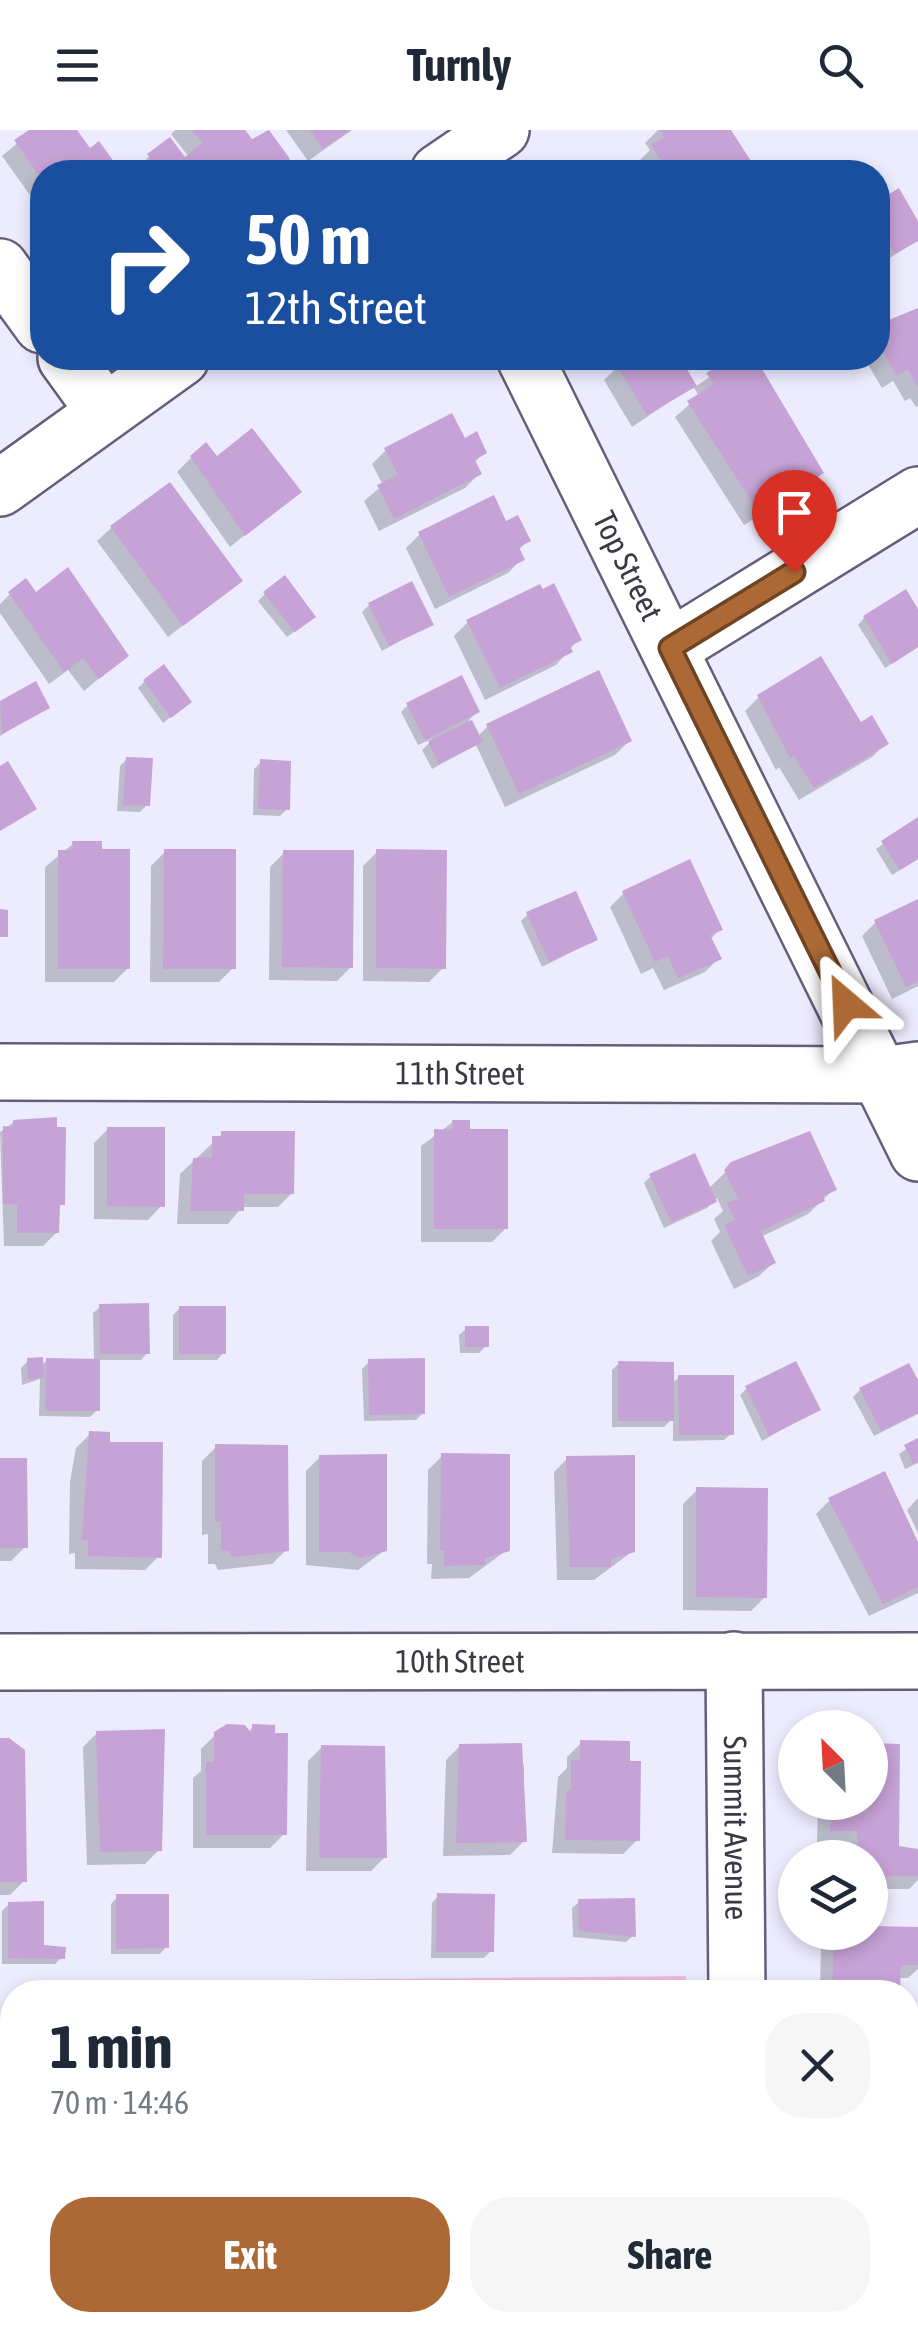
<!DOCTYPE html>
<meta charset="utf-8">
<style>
:root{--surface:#fff;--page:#f6f6f7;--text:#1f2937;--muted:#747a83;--accent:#ac6936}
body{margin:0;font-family:"Asap Condensed",sans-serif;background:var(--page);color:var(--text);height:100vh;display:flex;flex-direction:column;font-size:38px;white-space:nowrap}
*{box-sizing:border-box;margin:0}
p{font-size:32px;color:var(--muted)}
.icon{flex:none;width:55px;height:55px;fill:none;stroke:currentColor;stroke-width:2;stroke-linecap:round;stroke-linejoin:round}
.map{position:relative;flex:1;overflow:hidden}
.drawer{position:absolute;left:0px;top:1850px;width:920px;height:352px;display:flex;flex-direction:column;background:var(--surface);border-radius:40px 40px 0 0;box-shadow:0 5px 15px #0003}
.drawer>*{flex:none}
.hud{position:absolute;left:30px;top:30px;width:860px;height:210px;border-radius:40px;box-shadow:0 5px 15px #0003;background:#1a4fa0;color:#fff;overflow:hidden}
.needle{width:65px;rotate:336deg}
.controls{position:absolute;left:778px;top:1580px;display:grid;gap:20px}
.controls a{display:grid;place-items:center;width:110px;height:110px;border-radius:50%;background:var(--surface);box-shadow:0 5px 15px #0003;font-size:50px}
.pin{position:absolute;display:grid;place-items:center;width:85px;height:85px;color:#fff;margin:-102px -42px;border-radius:50% 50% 50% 0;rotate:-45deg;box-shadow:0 0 10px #0007}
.pin .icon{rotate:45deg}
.me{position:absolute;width:110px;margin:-55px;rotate:334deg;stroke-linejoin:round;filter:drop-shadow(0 0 8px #0008)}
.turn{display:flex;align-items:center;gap:35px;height:210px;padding:0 50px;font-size:45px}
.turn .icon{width:130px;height:130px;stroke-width:2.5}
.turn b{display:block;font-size:70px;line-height:85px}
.round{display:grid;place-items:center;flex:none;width:105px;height:105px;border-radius:40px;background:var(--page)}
.headline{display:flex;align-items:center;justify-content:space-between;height:170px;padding:0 50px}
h1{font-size:60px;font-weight:700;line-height:75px}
.button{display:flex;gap:20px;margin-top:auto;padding:20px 50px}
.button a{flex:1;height:115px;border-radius:40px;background:var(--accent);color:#fff;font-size:40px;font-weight:700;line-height:115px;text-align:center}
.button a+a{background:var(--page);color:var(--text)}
header{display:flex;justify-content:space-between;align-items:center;height:130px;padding:0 50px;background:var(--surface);font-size:45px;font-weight:700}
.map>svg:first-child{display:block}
.green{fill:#f0bcdc}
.shadow{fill:#0003}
.building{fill:#c7a2d6}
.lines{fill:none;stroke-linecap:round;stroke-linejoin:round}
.minor-casing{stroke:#635f7b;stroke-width:60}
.minor{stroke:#fff;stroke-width:55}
.route-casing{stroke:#704423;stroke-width:25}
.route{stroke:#ac6936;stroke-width:18}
.labels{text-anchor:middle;stroke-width:8;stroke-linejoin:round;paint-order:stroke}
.street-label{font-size:32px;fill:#3b3946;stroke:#fff}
</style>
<header><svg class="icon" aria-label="menu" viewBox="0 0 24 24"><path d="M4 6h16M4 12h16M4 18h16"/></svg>Turnly<svg class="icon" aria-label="search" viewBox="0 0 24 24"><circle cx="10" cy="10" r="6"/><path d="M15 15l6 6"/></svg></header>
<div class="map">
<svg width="918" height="2202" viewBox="0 0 918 2202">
<rect width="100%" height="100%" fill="#edebfe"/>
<!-- green -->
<path class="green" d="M686 1846V1862H181V1851Z"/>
<!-- shadow -->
<g class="shadow">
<path d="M33 0H74L90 22 114 35 107 42H42V60L32 68 2 26Z"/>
<path d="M175 0H242L252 12 266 1 287 29 273 42H137L149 26 189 27 171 4Z"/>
<path d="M286 0H352L308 31Z"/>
<path d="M658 0H728L755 42H646L639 31 650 20 645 13Z"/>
<path d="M898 62 918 95V110L888 129 878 112V74Z"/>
<path d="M918 180V276L916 277 910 268 905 271 893 251 882 258 864 228H878L881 196Z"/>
<path d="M627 228H677L695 257 737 228 821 343 807 356 744 395 675 287 699 266 693 256 632 297 604 250Z"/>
<path d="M464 311 484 322 474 333 479 344 465 358 379 401 364 371 383 355 372 334 386 320Z"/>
<path d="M191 328 216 329 299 362 230 417 177 342Z"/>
<path d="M505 394 528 410 518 421 522 429 508 443 435 479 406 418 420 404Z"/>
<path d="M111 398 240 451 168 507 97 411Z"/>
<path d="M10 464 36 465 126 526 84 561 68 540 49 554 0 483V474Z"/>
<path d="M265 464 306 493 287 507 258 471Z"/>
<path d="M369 475 431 494 382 521 362 482Z"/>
<path d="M918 484V517L885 538 858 495 864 488Z"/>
<path d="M468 492 579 509 556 535 485 570 454 506Z"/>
<path d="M144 552 182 578 163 593 138 558Z"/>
<path d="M35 554 47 577 0 606V574Z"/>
<path d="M759 567 860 595 886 613 872 627 799 670 779 637 776 640 745 581Z"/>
<path d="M408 575 477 582 469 590 477 607 488 596 629 611 615 625 505 677 476 615 432 639 422 620 434 608 418 615 401 582Z"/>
<path d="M127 629 147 675 140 682 117 681 120 636Z"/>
<path d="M261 632 287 679 280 686 253 685 254 639Z"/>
<path d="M918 690V729L892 745 876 719Z"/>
<path d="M74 713 128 838 114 852H45V737Z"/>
<path d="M165 722 233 838 219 852H150L151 736Z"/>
<path d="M377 722 443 838 429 852 363 851V736Z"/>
<path d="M284 723 351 837 337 851 269 850 270 737Z"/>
<path d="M624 763 720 799 710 810 719 828 705 842 664 860 653 838 641 844 610 777Z"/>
<path d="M918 771V856L892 869 862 806 876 792Z"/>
<path d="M528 784 595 810 542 837 521 791Z"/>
<path d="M14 992 62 1074 57 1079V1102L43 1116H4L0 1002Z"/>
<path d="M453 992 467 1002 506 1098 492 1112H421V1016Z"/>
<path d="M108 999 162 1075 148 1090 94 1089V1013Z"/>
<path d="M222 1004 292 1063 278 1077H242L228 1094H177L180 1044Z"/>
<path d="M733 1035 834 1059 808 1084 761 1107 773 1133 759 1146 734 1159 711 1111 720 1102 714 1089 723 1081 717 1068 707 1078 664 1098 644 1053 651 1046 708 1059Z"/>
<path d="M100 1177 147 1223 141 1230H98L97 1280 90 1287 39 1286 40 1249 22 1255 21 1238 28 1231 41 1236 47 1230 94 1231 93 1183Z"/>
<path d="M180 1178 223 1223 217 1230H173V1185Z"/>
<path d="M466 1199 486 1216 479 1223H460L459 1205Z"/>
<path d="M369 1232 423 1283 416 1290 364 1291 362 1239Z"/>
<path d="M619 1233 671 1255 679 1247 731 1304 724 1310 673 1311V1288L664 1297H612V1240Z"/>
<path d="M918 1256V1284L874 1306 853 1267 860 1260Z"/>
<path d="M747 1258 818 1279 762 1311 740 1265Z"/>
<path d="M90 1304 107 1315 159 1426 145 1440 75 1439V1423L69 1424 70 1352 76 1318Z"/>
<path d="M918 1311V1333L905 1339 899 1324Z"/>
<path d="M216 1317 286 1420 272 1434 218 1440 215 1434H208V1404L202 1405V1331Z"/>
<path d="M442 1326 507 1420 469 1448 431 1449 432 1434H427L428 1340Z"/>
<path d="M320 1327 385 1420 358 1440 306 1435V1341Z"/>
<path d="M568 1328 633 1421 594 1450H557L554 1342Z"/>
<path d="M0 1330 25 1417 11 1431H0Z"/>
<path d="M697 1360 765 1467 751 1481 683 1480V1374Z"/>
<path d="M918 1368V1403L907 1380Z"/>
<path d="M830 1370 918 1418V1463L869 1486 816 1384Z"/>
<path d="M253 1597 284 1704 270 1718H193V1648L201 1641V1619L216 1604 248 1602Z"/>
<path d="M97 1603 159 1720 145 1734 87 1735 83 1617Z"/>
<path d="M0 1611 24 1751 10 1765H0Z"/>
<path d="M581 1613 637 1710 623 1724 552 1723 558 1647 567 1638V1627Z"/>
<path d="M460 1616 524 1635V1711L510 1725 443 1726 446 1630Z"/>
<path d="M870 1616 896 1719 918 1721V1750L909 1759H870V1728H845L844 1714H817L818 1672H870Z"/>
<path d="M322 1617 385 1727 371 1741H306L308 1631Z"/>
<path d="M438 1766 491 1821 484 1828H431L432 1773Z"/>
<path d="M117 1767 166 1817 160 1824H111V1774Z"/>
<path d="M579 1772 633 1806 626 1812 573 1807 572 1778Z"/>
<path d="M9 1774 42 1817 62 1827 55 1834H2V1781Z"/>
<path d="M870 1798 918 1800V1839L908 1848H898V1862H820L821 1811 830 1802H870Z"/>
<path d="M918 1900V1941L908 1922V1906Z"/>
<rect x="0" y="1939" width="12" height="126"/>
</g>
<!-- building -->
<g class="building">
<path d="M29 0H77L90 18 99 11 117 36 107 42H42V50L14 10Z"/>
<path d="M192 0H245L252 9 269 0 290 29 276 42H161L147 24 170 7 185 27 202 13Z"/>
<path d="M310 0H350L323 19Z"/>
<path d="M660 0H731L758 42H669L651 15 664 7Z"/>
<path d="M899 58 918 91V111L895 124 878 95V71Z"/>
<path d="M918 178V257L908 239 897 246 878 213V206L884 203 879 194Z"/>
<path d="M628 228H680L697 256 647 285 616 234Z"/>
<path d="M731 228H740L745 236 756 229 824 343 759 383 687 271 714 254 706 243Z"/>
<path d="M452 283 465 308 477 301 487 323 475 330 482 344 394 389 377 355 398 345 384 318Z"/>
<path d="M252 298 302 362 245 406 190 326 206 312 217 326Z"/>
<path d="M170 352 243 451 183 496 110 396Z"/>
<path d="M494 365 506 391 518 385 531 411 519 417 525 430 449 467 418 402Z"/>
<path d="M68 437 129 526 99 549 83 528 64 542 8 462 26 448 36 462Z"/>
<path d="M285 445 316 487 295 502 263 462Z"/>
<path d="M412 451 434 495 389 516 368 473Z"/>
<path d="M554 453 582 510 570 516 573 522 500 558 466 490 540 454 543 459Z"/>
<path d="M906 459 918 479V517L892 534 863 486Z"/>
<path d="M821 526 861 592 872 585 889 614 814 658 794 626 790 628 757 565Z"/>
<path d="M164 534 192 572 171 588 143 550Z"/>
<path d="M599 540 632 611 519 664 486 594Z"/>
<path d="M462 545 480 582 425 610 406 573Z"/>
<path d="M36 551 50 578 2 604 0 571Z"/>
<path d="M472 590 483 612 439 634 428 611Z"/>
<path d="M126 627 153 628 150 676 123 675Z"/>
<path d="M260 629 291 631 290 680 258 679Z"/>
<path d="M8 631 37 679 0 701V636Z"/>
<path d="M918 687V729L900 740 881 711Z"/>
<path d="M72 711H102V719H130V839H58V720H73Z"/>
<path d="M164 719H236V839H163Z"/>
<path d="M376 719 447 720 446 839 376 838Z"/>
<path d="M283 720H354L353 838 282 837Z"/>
<path d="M690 729 723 800 710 805 722 829 678 848 668 826 655 832 622 761Z"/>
<path d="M576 761 598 810 549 832 526 782Z"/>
<path d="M918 769V851L906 857 874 790Z"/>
<path d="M0 779 8 780V807H0Z"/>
<path d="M57 987V997H66L65 1075H60L59 1103H17V1074H3V996L13 997V990Z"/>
<path d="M452 990H470V999H508V1099H434V999L453 1000Z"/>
<path d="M107 997H165V1077L107 1076Z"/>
<path d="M221 1001H295L294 1064H244V1081H190L193 1028 212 1027V1006H221Z"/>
<path d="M810 1001 837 1060 823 1066 825 1071 761 1101 776 1133 748 1146 724 1095 735 1090 727 1073 738 1069 724 1040 731 1032Z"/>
<path d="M695 1023 717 1072 671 1092 649 1044Z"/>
<path d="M149 1173 150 1224H100L99 1174Z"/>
<rect x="179" y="1176" width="47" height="48"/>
<rect x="465" y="1196" width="24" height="21"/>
<path d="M43 1227 44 1248 28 1249 27 1228Z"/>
<path d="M46 1228 100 1229V1281H45Z"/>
<path d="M425 1228V1284L369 1285 368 1229Z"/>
<path d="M618 1231 674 1232V1291H618Z"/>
<path d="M796 1231 821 1280 769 1306 745 1256Z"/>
<path d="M909 1233 918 1250V1283L881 1301 859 1258Z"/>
<path d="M678 1245H734V1305H679Z"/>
<path d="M89 1301 110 1302V1312H163L162 1428 88 1426V1410L82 1411Z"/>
<path d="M918 1308V1331L913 1334 904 1315Z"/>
<path d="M215 1314 288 1315 289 1421 232 1427 229 1421H221V1391L215 1392Z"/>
<path d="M441 1323 510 1324V1421L485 1428V1435L444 1436V1421H440Z"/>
<path d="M387 1324V1421L360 1428 349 1422H319V1325Z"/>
<path d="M635 1325V1422L611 1429V1437H570L566 1326Z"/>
<path d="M0 1328H27L28 1418H0Z"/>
<path d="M885 1341 918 1412V1457L883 1474 828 1368Z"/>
<path d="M696 1357 768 1358 767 1468 696 1467Z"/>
<path d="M227 1594 245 1595 252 1604V1594L275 1595V1603H288L287 1705H206V1632H214V1602Z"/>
<path d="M165 1599 162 1721 100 1722 96 1601Z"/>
<path d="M0 1608H9L25 1620 27 1752H0Z"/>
<path d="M580 1610 630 1611V1631H641L640 1711 565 1710 566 1661H571V1630H580Z"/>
<path d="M522 1613 527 1712 456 1713 459 1614Z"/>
<path d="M870 1613 900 1614 899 1716 918 1719V1746H870V1728H858L857 1701H830L831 1672H870Z"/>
<path d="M321 1615 385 1616 387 1728H319Z"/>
<path d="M437 1763 495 1764 494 1822H436Z"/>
<path d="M116 1764H169V1818L116 1819Z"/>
<path d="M635 1768 636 1807 579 1801 578 1769Z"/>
<path d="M44 1771V1815L66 1817 65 1829 8 1828V1772Z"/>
<path d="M870 1796 918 1797V1835H901L900 1862H832L834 1802H870Z"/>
<path d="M918 1897V1923L908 1904Z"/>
<path d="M12 1936V2052H0V1937Z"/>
</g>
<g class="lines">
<defs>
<g id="minor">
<path d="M439 42 501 0"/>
<path d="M0 137 42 195"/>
<path d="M66 228 105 282"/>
<path id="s1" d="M525 228 918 1023"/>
<path d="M0 358 181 228"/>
<path d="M670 518 918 365"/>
<path id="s2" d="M0 942 882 945 918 940"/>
<path id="s3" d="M734 1530 737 1862"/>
<path id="s4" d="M0 1532 918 1531"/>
<path d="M908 2138 918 2137"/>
<path d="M0 2140H12"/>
<path d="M736 2190V2202"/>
</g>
</defs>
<!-- minor casing -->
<use href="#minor" class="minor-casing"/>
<!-- minor -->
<use href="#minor" class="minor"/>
</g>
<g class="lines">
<defs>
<path id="route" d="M794 442 670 518 846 874"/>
</defs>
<!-- route casing -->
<use href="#route" class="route-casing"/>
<!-- route -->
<use href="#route" class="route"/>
</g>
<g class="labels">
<!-- street labels -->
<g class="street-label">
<text dy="11" stroke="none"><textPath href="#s1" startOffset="232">Top Street</textPath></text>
<text dy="11" stroke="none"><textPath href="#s2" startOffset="460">11th Street</textPath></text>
<text dy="11" stroke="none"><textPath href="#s4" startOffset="460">10th Street</textPath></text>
<text dy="11" stroke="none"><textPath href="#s3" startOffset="168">Summit Avenue</textPath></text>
</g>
</g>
</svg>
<div class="controls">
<a><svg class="needle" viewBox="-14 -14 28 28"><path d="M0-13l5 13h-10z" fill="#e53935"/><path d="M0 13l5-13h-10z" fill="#747a83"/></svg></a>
<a><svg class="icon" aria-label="layers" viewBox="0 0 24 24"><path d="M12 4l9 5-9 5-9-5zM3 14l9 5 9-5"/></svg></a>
</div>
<div class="pin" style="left:794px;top:442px;background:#d93025"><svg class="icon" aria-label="arrive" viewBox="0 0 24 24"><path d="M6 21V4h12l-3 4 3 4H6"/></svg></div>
<svg class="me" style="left:846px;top:874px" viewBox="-20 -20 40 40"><path d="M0-17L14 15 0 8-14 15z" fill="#ac6936" stroke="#fff" stroke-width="4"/></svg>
<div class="hud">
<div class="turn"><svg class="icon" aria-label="right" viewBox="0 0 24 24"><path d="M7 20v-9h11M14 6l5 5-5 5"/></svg><div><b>50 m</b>12th Street</div></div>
</div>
<section class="drawer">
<div class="headline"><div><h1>1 min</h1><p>70 m · 14:46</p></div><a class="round"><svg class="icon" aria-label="close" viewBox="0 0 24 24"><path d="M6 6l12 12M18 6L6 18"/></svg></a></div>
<div class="button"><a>Exit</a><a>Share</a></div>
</section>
</div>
